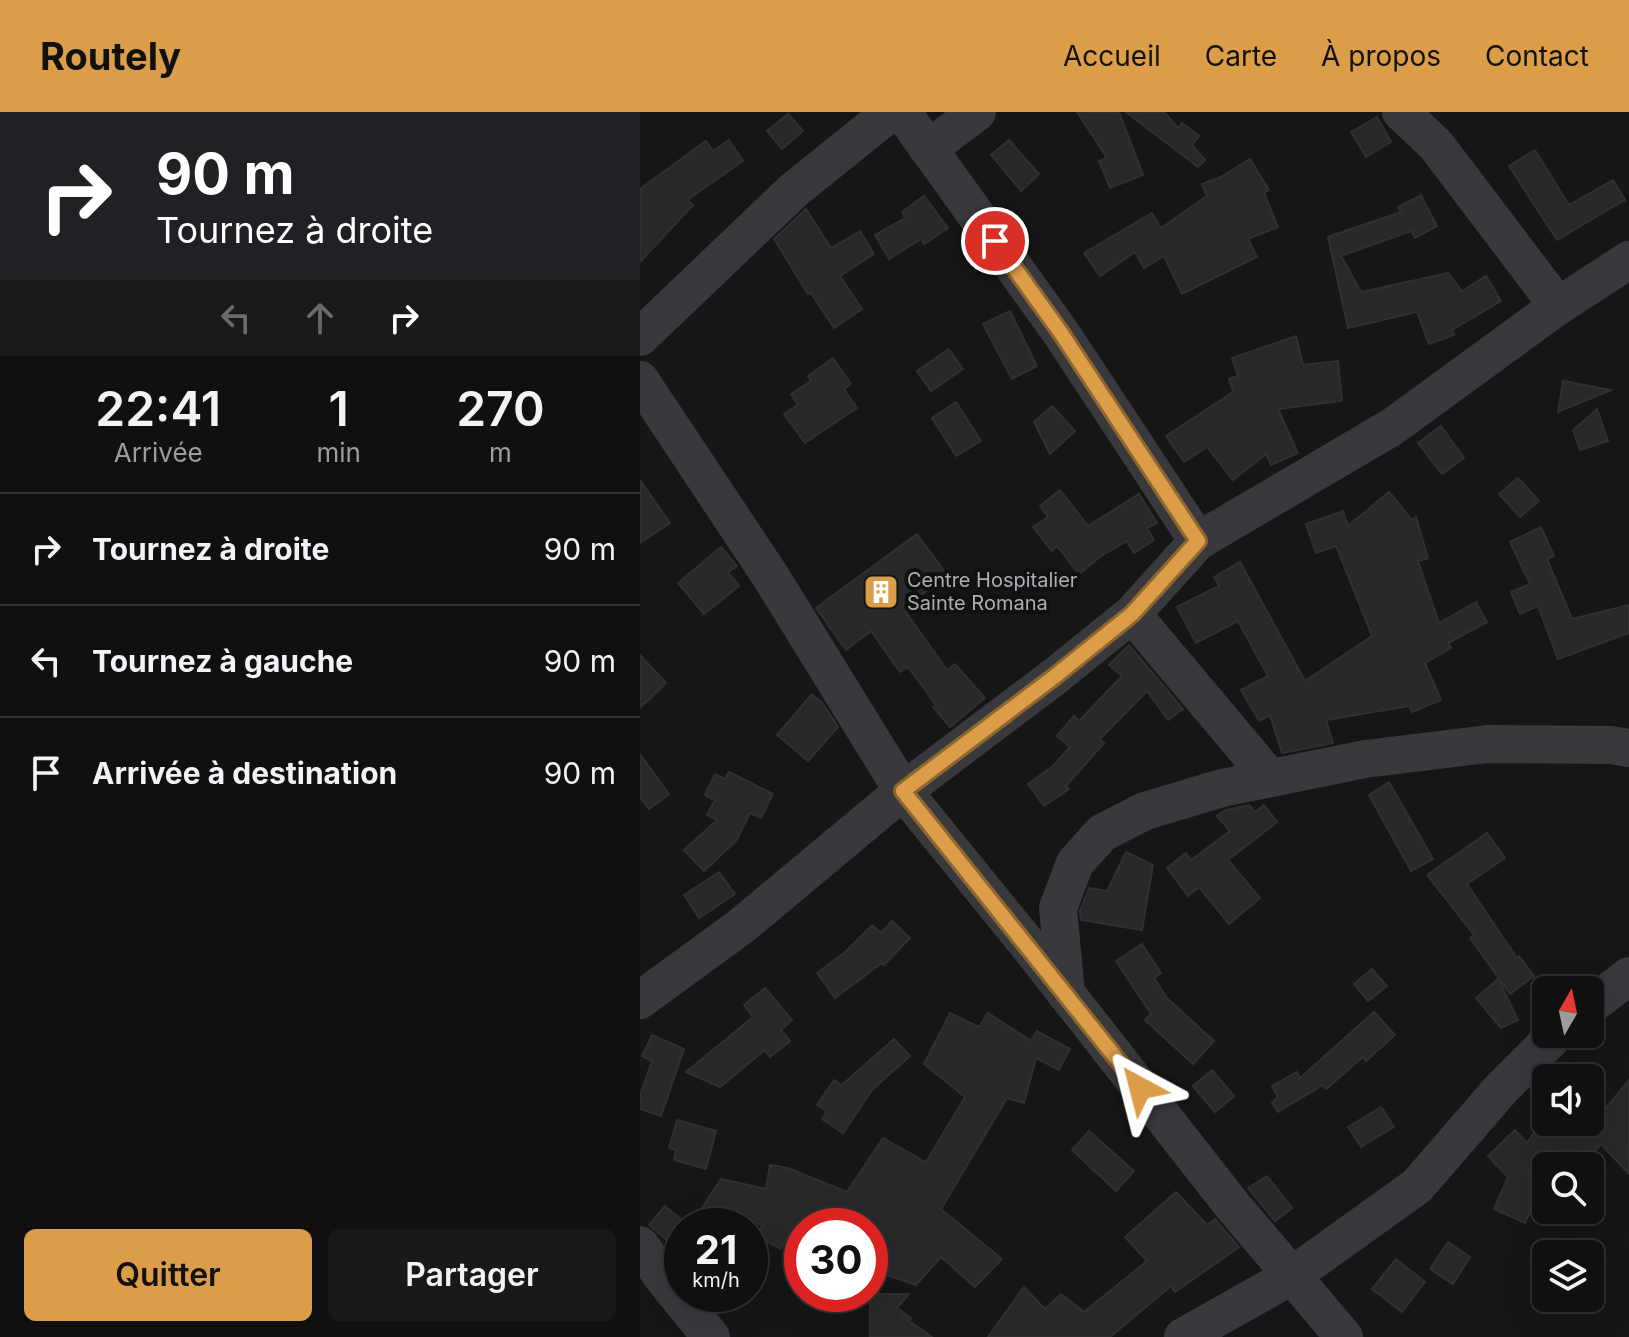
<!DOCTYPE html>
<html lang="fr">
<meta charset="utf-8">
<style>
:root{--surface:#101011;--page:#19191a;--text:#f1f3f6;--muted:#9c9d9f;--line:#303031;--accent:#dc9d49}
body{margin:0;font-family:Inter,sans-serif;background:var(--page);color:var(--text);height:100vh;display:flex;flex-direction:column;font-size:30px;white-space:nowrap}
*{box-sizing:border-box;margin:0}
p{font-size:26px;color:var(--muted)}
.icon{flex:none;width:44px;height:44px;fill:none;stroke:currentColor;stroke-width:2;stroke-linecap:round;stroke-linejoin:round}
.map{position:relative;flex:1;overflow:hidden}
.panel{display:flex;flex-direction:column;background:var(--surface);width:640px}
.panel>*{flex:none}
.hud{background:#202124;color:#fff;overflow:hidden}
.needle{width:52px;rotate:9deg}
.controls{position:absolute;left:892px;top:864px;display:grid;gap:16px}
.controls a{display:grid;place-items:center;width:72px;height:72px;border-radius:12px;background:var(--surface);box-shadow:0 8px 32px #0002,0 0 0 2px var(--line);font-size:40px}
.speed{position:absolute;left:24px;top:1096px;display:flex;gap:16px;font-size:40px;font-weight:700;text-align:center}
.speed>*{display:grid;place-content:center;width:104px;height:104px;border-radius:50%;background:var(--surface);box-shadow:0 8px 32px #0002,0 0 0 2px var(--line);line-height:1}
.speed small{font-size:20px;font-weight:400}
.speed .limit{border:12px solid #d22;background:#fff;color:#111}
.pin{position:absolute;display:grid;place-items:center;width:68px;height:68px;color:#fff;margin:-34px;border:4px solid #fff;border-radius:50%;box-shadow:0 2px 8px #0007}
.me{position:absolute;width:88px;margin:-44px;rotate:322deg;stroke-linejoin:round;filter:drop-shadow(0 0 6px #0008)}
.turn{display:flex;align-items:center;gap:28px;height:168px;padding:0 24px;font-size:36px}
.turn .icon{width:104px;height:104px;stroke-width:2.5}
.turn b{display:block;font-size:56px;line-height:68px}
.lanes{display:flex;align-items:center;height:76px;padding:0 24px;background:#0003;justify-content:center;gap:40px;direction:ltr}
.lanes .off{opacity:.35}
.eta{display:flex;justify-content:space-evenly;align-items:center;height:136px;text-align:center}
.eta b{font-size:48px;font-weight:600;line-height:56px}
.primary-button{display:flex;gap:16px;margin-top:auto;padding:16px 24px}
.primary-button a{flex:1;height:92px;border-radius:12px;background:var(--accent);color:#111;font-size:32px;font-weight:600;line-height:92px;text-align:center}
.primary-button a+a{background:var(--page);color:var(--text)}
ul{padding:0;list-style:none}
li{display:flex;align-items:center;gap:24px;height:112px;padding:0 24px;border-top:2px solid var(--line)}
li div{flex:1}
li b{display:block;font-size:30px}
li em{font-style:normal}
header{display:flex;align-items:center;gap:48px;box-sizing:border-box;height:112px;padding:0 40px;background:var(--accent);color:#111}
header strong{font-size:38px}
nav{display:flex;gap:44px;margin-inline-start:auto;font-size:28px}
main{display:flex;flex:1;min-height:0}
.map>svg:first-child{display:block}
.building{fill:#29292b;stroke:#303033;stroke-width:2}
.lines{fill:none;stroke-linecap:round;stroke-linejoin:round}
.minor{stroke:#37393c;stroke-width:38}
.route-casing{stroke:#8f662f;stroke-width:20}
.route{stroke:#dc9d49;stroke-width:14}
.labels{text-anchor:middle;stroke-width:8;stroke-linejoin:round;paint-order:stroke}
.poi-label{font-size:20px;fill:#aaaeb6;stroke:#111112;text-anchor:start}
</style>
<header>
<strong>Routely</strong>
<nav><a>Accueil</a><a>Carte</a><a>À propos</a><a>Contact</a></nav>
</header>
<main>
<section class="panel">
<div class="hud">
<div class="turn"><svg class="icon" aria-label="right" viewBox="0 0 24 24"><path d="M7 20v-9h11M14 6l5 5-5 5"/></svg><div><b>90 m</b>Tournez à droite</div></div>
<div class="lanes"><svg class="icon off" aria-label="left" viewBox="0 0 24 24"><path d="M17 20v-9H6M10 6l-5 5 5 5"/></svg><svg class="icon off" aria-label="ahead" viewBox="0 0 24 24"><path d="M12 20V5M6 11l6-6 6 6"/></svg><svg class="icon" aria-label="right" viewBox="0 0 24 24"><path d="M7 20v-9h11M14 6l5 5-5 5"/></svg></div>
</div>
<div class="eta">
<div><b>22:41</b><p>Arrivée</p></div>
<div><b>1</b><p>min</p></div>
<div><b>270</b><p>m</p></div>
</div>
<ul>
<li><svg class="icon" aria-label="right" viewBox="0 0 24 24"><path d="M7 20v-9h11M14 6l5 5-5 5"/></svg><div><b>Tournez à droite</b></div><em>90 m</em></li>
<li><svg class="icon" aria-label="left" viewBox="0 0 24 24"><path d="M17 20v-9H6M10 6l-5 5 5 5"/></svg><div><b>Tournez à gauche</b></div><em>90 m</em></li>
<li><svg class="icon" aria-label="arrive" viewBox="0 0 24 24"><path d="M6 21V4h12l-3 4 3 4H6"/></svg><div><b>Arrivée à destination</b></div><em>90 m</em></li>
</ul>
<div class="primary-button"><a>Quitter</a><a>Partager</a></div>
</section>
<div class="map">
<svg width="989" height="1225" viewBox="0 0 989 1225">
<rect width="100%" height="100%" fill="#161617"/>
<!-- building -->
<g class="building">
<path d="M437 0H479L503 63 470 76 459 49 467 46Z"/>
<path d="M486 0H524L538 16 542 11 559 24 552 33 565 48 558 55Z"/>
<path d="M148 2 163 19 142 37 127 19Z"/>
<path d="M737 5 751 30 726 45 711 20Z"/>
<path d="M89 28 103 49 47 88 53 93 0 150V77L66 29 73 39Z"/>
<path d="M369 28 399 62 381 79 351 43Z"/>
<path d="M895 38 929 93 973 68 985 88 917 128 869 54Z"/>
<path d="M610 47 629 78 624 81 638 115 608 127 617 145 542 182 524 144 504 156 495 140 460 164 444 141 512 101 521 116 567 84 562 72 581 65Z"/>
<path d="M781 83 797 114 775 126 771 119 701 144 721 180 808 161 822 179 846 164 861 189 812 218 814 223 789 232 777 200 708 216 688 125 761 100 758 95Z"/>
<path d="M284 84 308 116 284 132 281 127 249 147 235 123 265 106 262 100Z"/>
<path d="M166 97 191 136 220 119 234 142 200 164 222 197 194 216 171 181 168 182 134 127Z"/>
<path d="M370 199 397 254 372 267 343 212Z"/>
<path d="M656 224 663 253 698 249 702 289 638 297 658 341 631 353 626 342 593 368 567 335 544 350 526 324 593 280 589 267 598 264 592 246Z"/>
<path d="M309 237 323 257 291 279 277 259Z"/>
<path d="M193 246 211 272 204 277 217 296 165 331 144 302 158 293 151 282 171 269 168 264Z"/>
<path d="M923 269 971 278 918 300Z"/>
<path d="M316 290 341 329 316 344 292 306Z"/>
<path d="M412 294 435 319 410 342 394 310Z"/>
<path d="M957 297 968 329 940 338 933 318Z"/>
<path d="M801 314 824 346 802 362 778 331Z"/>
<path d="M878 366 899 389 880 405 859 382Z"/>
<path d="M0 368 30 411 0 431Z"/>
<path d="M420 378 448 414 499 382 517 411 507 416 514 428 494 441 487 429 461 444 439 462 417 434 412 439 393 415 408 405 400 394Z"/>
<path d="M749 380 772 408 776 405 788 446 778 449 799 511 836 490 847 510 808 531 811 536 785 551 801 588 772 600 769 594 686 608 693 631 642 641 630 603 619 609 601 578 628 564 598 509 556 531 537 495 579 474 574 465 600 450 665 569 732 524 696 434 676 441 666 412 703 399 708 414Z"/>
<path d="M901 415 914 444 907 447 932 507 989 493V521L918 547 898 494 880 502 871 480 890 472 870 430Z"/>
<path d="M277 422 308 464 263 496 307 558 315 552 345 586 310 615 293 595 296 593 268 555 260 560 231 519 206 538 176 496Z"/>
<path d="M81 435 97 454 88 460 99 474 64 502 38 471Z"/>
<path d="M489 533 543 597 528 608 507 579 460 627 464 631 426 674 429 677 404 694 388 672 413 654 430 635 417 624 434 604 439 609 482 564 469 553Z"/>
<path d="M0 543 26 571 0 596Z"/>
<path d="M172 582 183 592 198 615 168 649 137 623Z"/>
<path d="M0 642 29 682 9 697 0 685Z"/>
<path d="M89 660 133 682 121 706 110 701 96 729 64 759 44 738 77 708 67 703 75 688 65 683 75 662 85 667Z"/>
<path d="M749 670 793 747 771 759 729 683Z"/>
<path d="M609 693 615 700 624 693 637 710 588 748 620 786 589 812 559 775 548 784 527 756 546 741 551 748 590 719 577 704 586 698Z"/>
<path d="M847 721 865 746 827 772 877 846 879 844 894 864 870 882 830 826 834 823 787 763Z"/>
<path d="M486 740 513 753 502 818 441 808 440 799 449 776 467 779Z"/>
<path d="M79 760 95 782 59 806 44 783Z"/>
<path d="M252 809 270 826 244 853 242 851 195 886 177 861 204 841 232 813 241 821Z"/>
<path d="M502 832 521 861 514 866 527 886 574 929 553 952 505 908 511 902 476 849Z"/>
<path d="M732 857 747 874 728 889 714 872Z"/>
<path d="M858 867 878 908 861 916 836 886Z"/>
<path d="M125 876 152 908 141 918 150 929 130 945 125 938 80 975 46 960 113 905 104 893Z"/>
<path d="M734 900 755 923 726 949 723 945 686 977 683 973 638 1000 632 991 638 985 632 974 657 960 660 966Z"/>
<path d="M310 901 339 915 348 901 391 929 397 919 430 937 419 958 396 946 384 991 367 986 301 1097 362 1147 335 1175 301 1145 276 1173 230 1157V1114H162V1134L145 1128 141 1137 117 1125 123 1113 60 1099 81 1067 126 1077 130 1053 148 1056 207 1080 243 1026 286 1050 325 985 284 952Z"/>
<path d="M12 923 44 937 21 1004 0 997V983L12 949 2 944Z"/>
<path d="M254 927 270 944 232 978 203 1021 182 1007 187 999 177 993 194 968 202 973Z"/>
<path d="M572 958 594 984 575 1000 553 974Z"/>
<path d="M989 968V1062L961 1032 942 1054H906V1063L885 1111 854 1097 868 1065 848 1044 875 1018 887 1031 902 1010H937L948 1018Z"/>
<path d="M741 995 754 1015 721 1035 708 1015Z"/>
<path d="M37 1008 76 1019 66 1057 34 1048 36 1038 29 1036Z"/>
<path d="M449 1019 494 1059 476 1079 432 1038Z"/>
<path d="M627 1064 652 1096 635 1109 608 1076Z"/>
<path d="M536 1080 567 1113 575 1107 599 1135 535 1180 531 1174 470 1225H348L384 1175 405 1197 421 1182 444 1200 507 1149 485 1125Z"/>
<path d="M25 1094 42 1108V1141L9 1113Z"/>
<path d="M808 1130 830 1145 813 1172 790 1157Z"/>
<path d="M756 1147 785 1170 762 1200 732 1177Z"/>
<path d="M230 1182H269L257 1196 271 1206 269 1209 292 1225H230Z"/>
</g>
<g class="lines">
<!-- minor -->
<g class="minor">
<path d="M262 0 421 221 558 429"/>
<path d="M761 0 796 33 918 194"/>
<path d="M288 37 337 0"/>
<path d="M0 225 154 78 251 0"/>
<path d="M0 268 131 465 263 679 389 834 592 1093 704 1225"/>
<path d="M492 502 629 665"/>
<path d="M426 882 418 796 435 751 462 721 505 699 582 676 725 647 848 632 971 633 989 636"/>
<path d="M0 888 100 815 263 679 414 565 492 502 558 429 752 315 918 194 989 148"/>
<path d="M950 894 989 864"/>
<path d="M0 1133 24 1167 71 1225"/>
<path d="M543 1225 653 1163 777 1074 861 977 916 922"/>
</g>
</g>
<g class="lines">
<defs>
<path id="route" d="M355 129 421 221 558 429 492 502 414 565 263 679 500 976"/>
</defs>
<!-- route casing -->
<use href="#route" class="route-casing"/>
<!-- route -->
<use href="#route" class="route"/>
</g>
<!-- icons -->
<defs>
<symbol id="building-square" viewBox="-11 -11 22 22"><rect x="-9" y="-9" width="18" height="18" rx="4" fill="#dc9d49" stroke="#111112"/><path d="M-4-6H4V6H1V3H-1V6H-4ZM-2.5-4.3h1.7v1.8h-1.7ZM.8-4.3h1.7v1.8H.8ZM-2.5-1h1.7V.8h-1.7ZM.8-1h1.7V.8H.8Z" fill="#fff"/></symbol>
</defs>
<g fill-rule="evenodd">
<use href="#building-square" x="221" y="460" width="40" height="40"/>
</g>
<g class="labels">
<!-- poi labels -->
<g class="poi-label">
<text x="267" y="475">Centre Hospitalier<tspan x="267" dy="23">Sainte Romana</tspan></text>
</g>
</g>
</svg>
<div class="controls">
<a><svg class="needle" viewBox="-14 -14 28 28"><path d="M0-13l5 13h-10z" fill="#e53935"/><path d="M0 13l5-13h-10z" fill="#9c9d9f"/></svg></a>
<a><svg class="icon" aria-label="sound" viewBox="0 0 24 24"><path d="M4 9h4l5-4v14l-5-4H4zM17 9q2 3 0 6"/></svg></a>
<a><svg class="icon" aria-label="search" viewBox="0 0 24 24"><circle cx="10" cy="10" r="6"/><path d="M15 15l6 6"/></svg></a>
<a><svg class="icon" aria-label="layers" viewBox="0 0 24 24"><path d="M12 4l9 5-9 5-9-5zM3 14l9 5 9-5"/></svg></a>
</div>
<div class="speed"><div>21<small>km/h</small></div><div class="limit">30</div></div>
<div class="pin" style="left:355px;top:129px;background:#d93025"><svg class="icon" aria-label="arrive" viewBox="0 0 24 24"><path d="M6 21V4h12l-3 4 3 4H6"/></svg></div>
<svg class="me" style="left:500px;top:976px" viewBox="-20 -20 40 40"><path d="M0-17L14 15 0 8-14 15z" fill="#dc9d49" stroke="#fff" stroke-width="4"/></svg>
</div>
</main>
